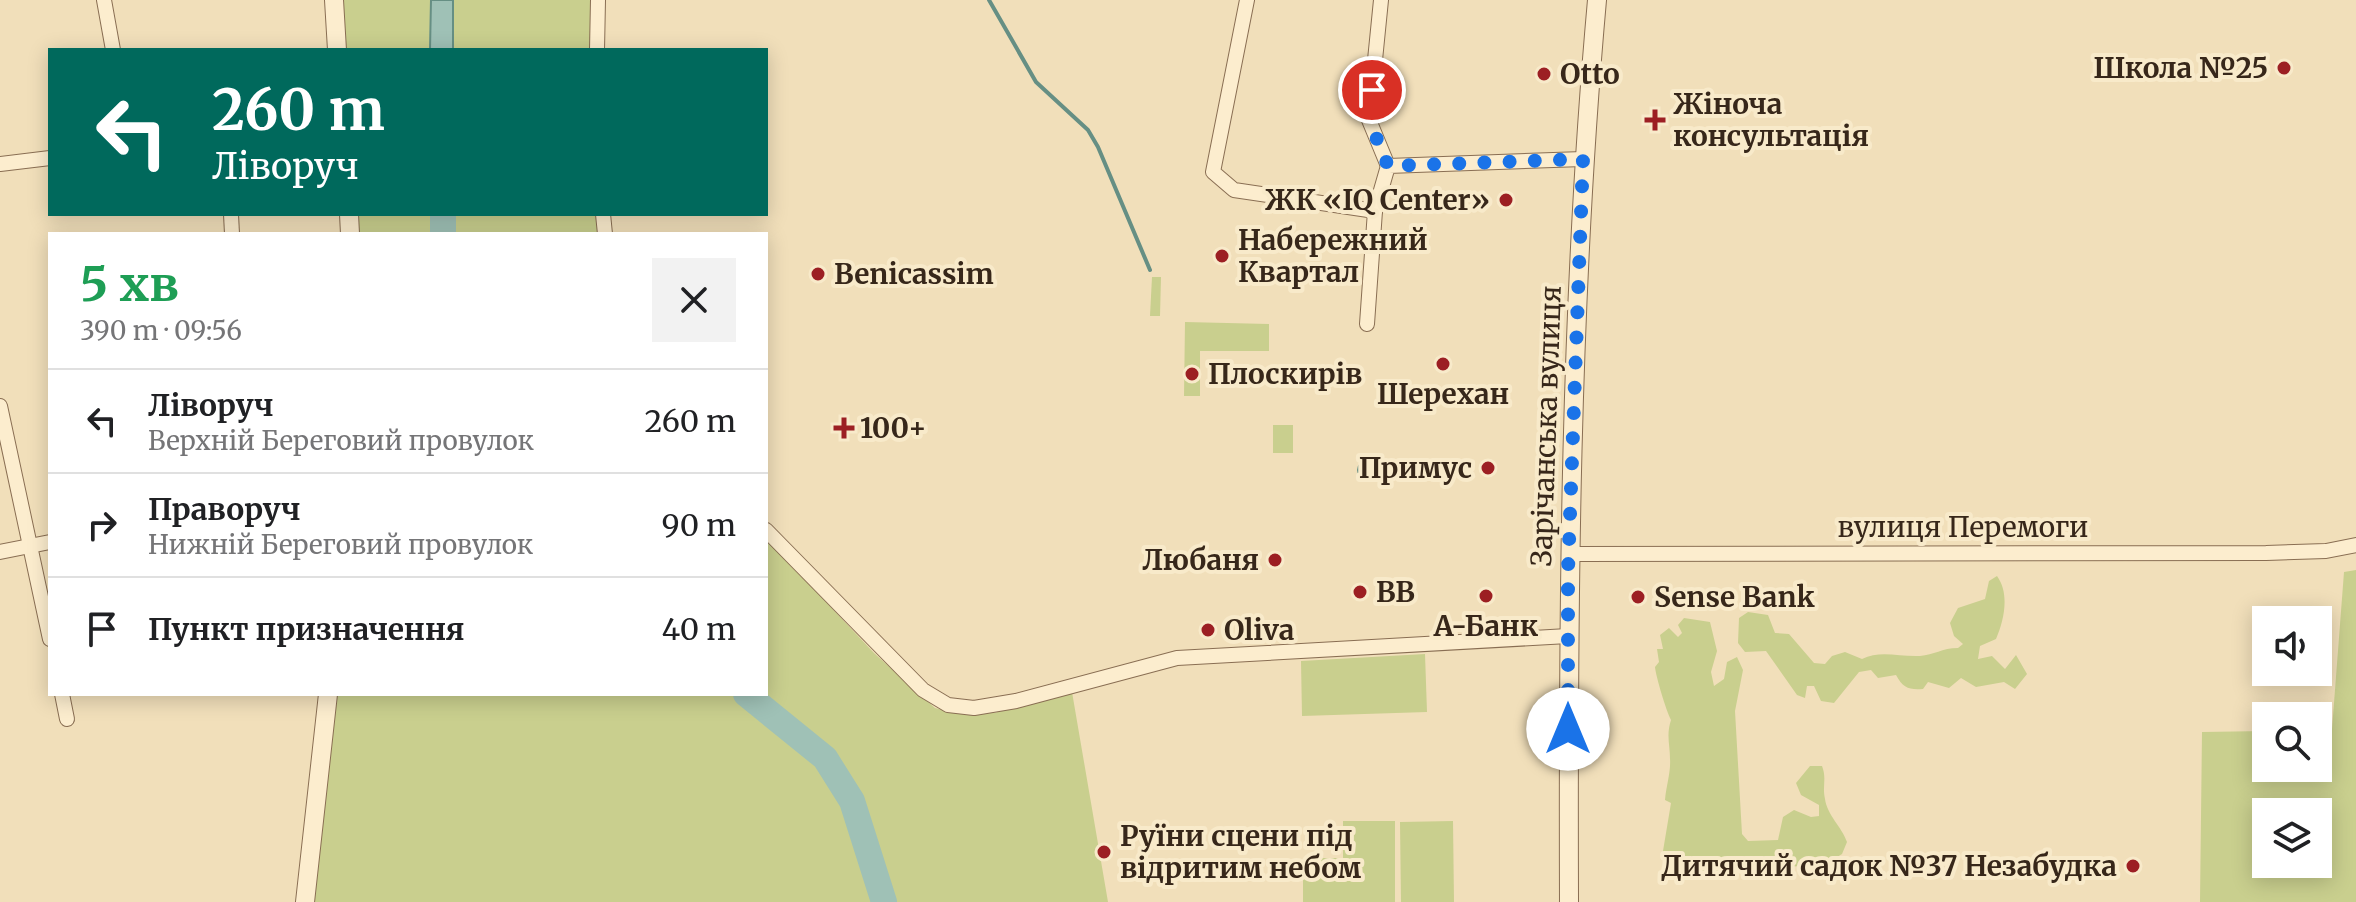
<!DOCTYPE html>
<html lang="uk">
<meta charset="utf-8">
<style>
:root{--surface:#fff;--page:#f2f2f2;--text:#202124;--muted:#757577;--line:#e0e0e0}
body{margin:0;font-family:Merriweather,serif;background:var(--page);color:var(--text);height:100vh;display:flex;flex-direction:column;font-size:30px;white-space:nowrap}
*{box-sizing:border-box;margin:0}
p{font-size:26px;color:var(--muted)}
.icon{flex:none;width:44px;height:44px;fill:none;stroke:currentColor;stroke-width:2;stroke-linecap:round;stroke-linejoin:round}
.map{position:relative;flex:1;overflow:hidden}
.panel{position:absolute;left:48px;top:232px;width:720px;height:464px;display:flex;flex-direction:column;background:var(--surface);border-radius:0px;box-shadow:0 4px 20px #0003}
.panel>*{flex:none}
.banner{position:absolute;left:48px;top:48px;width:720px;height:168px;border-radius:0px;box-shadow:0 4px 20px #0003;background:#00695c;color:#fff;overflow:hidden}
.controls{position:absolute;left:2252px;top:606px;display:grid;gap:16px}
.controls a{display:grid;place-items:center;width:80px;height:80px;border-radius:0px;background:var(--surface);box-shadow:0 4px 20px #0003;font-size:40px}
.pin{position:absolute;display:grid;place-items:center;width:68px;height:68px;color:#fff;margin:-34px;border:4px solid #fff;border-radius:50%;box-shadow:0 2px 8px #0007}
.me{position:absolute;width:88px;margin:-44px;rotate:0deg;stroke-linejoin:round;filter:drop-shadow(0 0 6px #0008)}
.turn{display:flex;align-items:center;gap:28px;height:168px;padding:0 32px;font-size:36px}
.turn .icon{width:104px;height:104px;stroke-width:2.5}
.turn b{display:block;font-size:56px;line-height:68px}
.round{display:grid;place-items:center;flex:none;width:84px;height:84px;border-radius:0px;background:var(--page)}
.headline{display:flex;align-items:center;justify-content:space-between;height:136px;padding:0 32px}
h1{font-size:48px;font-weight:700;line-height:60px;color:#1e9e55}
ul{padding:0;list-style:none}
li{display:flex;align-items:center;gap:24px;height:104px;padding:0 32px;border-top:2px solid var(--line)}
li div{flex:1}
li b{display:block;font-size:30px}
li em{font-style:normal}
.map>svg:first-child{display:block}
.green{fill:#c9cf8e;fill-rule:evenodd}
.water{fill:#9fc1b6;stroke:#668f84;stroke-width:2}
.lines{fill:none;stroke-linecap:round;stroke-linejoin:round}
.stream{stroke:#668f84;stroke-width:4}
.river{stroke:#9fc1b6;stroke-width:26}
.minor-casing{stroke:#896e53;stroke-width:16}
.tertiary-casing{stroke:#896e53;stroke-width:20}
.minor{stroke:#fcedce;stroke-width:14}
.tertiary{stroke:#fcedce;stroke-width:18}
.route{stroke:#1a73e8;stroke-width:14;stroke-dasharray:0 25.2}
.poi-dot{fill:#9c1f23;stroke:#f8eaca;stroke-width:3}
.labels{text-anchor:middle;stroke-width:8;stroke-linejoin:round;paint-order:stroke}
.poi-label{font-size:28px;font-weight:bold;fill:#37271a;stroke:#f8eaca;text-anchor:start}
.street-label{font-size:28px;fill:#37271a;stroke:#f8eaca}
</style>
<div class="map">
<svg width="2356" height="902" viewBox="0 0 2356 902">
<rect width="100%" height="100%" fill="#f1dfba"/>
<!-- green -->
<g class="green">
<path d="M341 0H591V50H345Z"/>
<path d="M356 214H596L598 234H357Z"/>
<path d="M1152 277H1161L1160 316H1150Z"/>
<path d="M1185 322 1269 324V351H1200V396H1184Z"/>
<rect x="1273" y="425" width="20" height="28"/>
<path d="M766 538 874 653 935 708 959 714 994 713 1072 692 1108 902H311L335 694H766Z"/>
<path d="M2356 570V902H2200L2202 732 2266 731V768H2318V730L2332 729 2344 572ZM2266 812H2318V864H2266Z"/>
<path d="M1997 576C2010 594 2004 620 1996 639L1980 646 1978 659 1992 656 2005 669 2016 655 2027 674 2015 689 2004 682 1976 687 1961 678 1949 688 1928 682 1923 689C1909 690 1903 688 1896 675L1878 678 1871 670 1859 672 1834 703 1821 701 1814 686H1807L1805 698 1797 695 1766 651 1745 652 1738 643 1739 618 1748 612 1768 615 1775 633 1789 634 1814 663 1825 664 1832 656 1845 652 1862 659C1880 650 1899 657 1920 656 1934 655 1942 648 1958 648L1963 644 1954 636 1950 623 1958 608 1985 599 1989 581Z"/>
<path d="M1684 618 1710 622 1717 651 1711 672 1714 686 1724 679 1727 662 1737 657 1743 670 1735 711 1742 834 1748 841 1778 840 1783 817 1794 810 1811 817 1819 816V805L1801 795 1796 783 1810 766H1822C1827 779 1822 786 1825 799 1827 815 1842 827 1847 842L1842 854 1826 864 1686 875 1675 874 1662 857 1671 803 1665 800C1666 787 1671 772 1670 759 1670 745 1666 735 1671 720 1666 710 1656 677 1655 667L1659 662 1657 649H1663L1660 635 1669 628 1678 637 1682 633 1678 625Z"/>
<path d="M1425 654 1427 712 1302 716 1301 661Z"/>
<path d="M1343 821H1395V902H1303V858H1343Z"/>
<path d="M1453 821 1454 902H1401L1400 822Z"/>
</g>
<!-- water -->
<g class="water">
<path d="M431 0H453V50H430Z"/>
<circle cx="1367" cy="470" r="9"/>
</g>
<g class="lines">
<!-- stream -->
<path class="stream" d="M989 0 1036 82 1088 130 1098 147 1150 270"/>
<!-- river -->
<g class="river">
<path d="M443 234V214"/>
<path d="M746 694 825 758 852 801 884 902"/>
</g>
<defs>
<g id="minor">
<path d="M104 0 113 50"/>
<path d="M1247 0 1213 172 1234 190 1375 211 1388 166 1583 159"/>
<path d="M1381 0 1369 120 1388 166"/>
<path d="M597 50 598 0"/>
<path d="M0 164 50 158"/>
<path d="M231 214 232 234"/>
<path d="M603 214 605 234"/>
<path d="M1367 324 1375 211"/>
<path d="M0 406 50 639"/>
<path d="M766 530 923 690 948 705 974 708 1016 701 1177 658 1568 636"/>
<path d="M0 552 50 542"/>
<path d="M1569 554 2266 553 2326 551 2356 545"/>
<path d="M62 694 67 719"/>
</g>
<g id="tertiary">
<path d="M334 0 337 50"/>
<path d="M349 214 350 234"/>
<path d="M305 902 328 694"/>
<path d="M1569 902C1568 601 1570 300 1597 0"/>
</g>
</defs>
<!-- minor casing -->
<use href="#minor" class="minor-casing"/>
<!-- tertiary casing -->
<use href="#tertiary" class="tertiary-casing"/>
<!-- minor -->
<use href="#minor" class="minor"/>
<!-- tertiary -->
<use href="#tertiary" class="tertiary"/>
</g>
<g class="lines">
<!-- route -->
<path class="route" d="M1372 90 1369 120 1388 166 1583 159 1568 571V729"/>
</g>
<!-- markers -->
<g class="poi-dot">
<circle cx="2284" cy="68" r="8"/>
<circle cx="1544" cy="74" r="8"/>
<path d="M1651 108h8v8h8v8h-8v8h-8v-8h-8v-8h8z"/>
<circle cx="1506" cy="200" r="8"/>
<circle cx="1222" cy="256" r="8"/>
<circle cx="818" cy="274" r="8"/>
<circle cx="1443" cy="364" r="8"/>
<circle cx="1192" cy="374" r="8"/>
<path d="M840 416h8v8h8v8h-8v8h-8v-8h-8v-8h8z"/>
<circle cx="1488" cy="468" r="8"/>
<circle cx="1275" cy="560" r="8"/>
<circle cx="1360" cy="592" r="8"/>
<circle cx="1486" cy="596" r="8"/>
<circle cx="1638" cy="597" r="8"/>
<circle cx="1208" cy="630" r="8"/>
<circle cx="1104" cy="852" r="8"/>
<circle cx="2133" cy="866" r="8"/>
</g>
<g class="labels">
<!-- poi labels -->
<g class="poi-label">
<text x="2268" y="78" text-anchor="end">Школа №25</text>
<text x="1560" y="84">Otto</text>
<text x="1673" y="114">Жіноча<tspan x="1673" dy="32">консультація</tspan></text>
<text x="1490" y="210" text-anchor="end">ЖК «IQ Center»</text>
<text x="1238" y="250">Набережний<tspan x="1238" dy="32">Квартал</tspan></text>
<text x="834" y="284">Benicassim</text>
<text x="1208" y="384">Плоскирів</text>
<text x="1443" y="404" text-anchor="middle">Шерехан</text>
<text x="860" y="438">100+</text>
<text x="1472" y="478" text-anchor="end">Примус</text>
<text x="1259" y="570" text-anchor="end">Любаня</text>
<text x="1376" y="602">ВВ</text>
<text x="1654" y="607">Sense Bank</text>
<text x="1486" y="636" text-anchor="middle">А-Банк</text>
<text x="1224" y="640">Oliva</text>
<text x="1120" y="846">Руїни сцени під<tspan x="1120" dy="32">відритим небом</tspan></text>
<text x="2117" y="876" text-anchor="end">Дитячий садок №37 Незабудка</text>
</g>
<!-- street labels -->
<g class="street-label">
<text transform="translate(1546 426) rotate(-88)" y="10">Зарічанська вулиця</text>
<text x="1963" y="537">вулиця Перемоги</text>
</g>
</g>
</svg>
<div class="controls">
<a><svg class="icon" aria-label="sound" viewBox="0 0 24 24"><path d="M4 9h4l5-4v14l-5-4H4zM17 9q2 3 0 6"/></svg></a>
<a><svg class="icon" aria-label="search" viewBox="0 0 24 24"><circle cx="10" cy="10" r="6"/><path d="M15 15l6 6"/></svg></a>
<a><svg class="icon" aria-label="layers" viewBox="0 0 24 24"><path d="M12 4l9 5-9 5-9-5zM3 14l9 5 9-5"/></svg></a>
</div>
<div class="pin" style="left:1372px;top:90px;background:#d93025"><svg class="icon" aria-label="arrive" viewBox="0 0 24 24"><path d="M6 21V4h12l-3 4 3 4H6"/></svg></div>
<svg class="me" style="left:1568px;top:729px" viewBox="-20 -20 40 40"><circle r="19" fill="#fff"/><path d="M0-13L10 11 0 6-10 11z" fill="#1a73e8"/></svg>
<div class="banner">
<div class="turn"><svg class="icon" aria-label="left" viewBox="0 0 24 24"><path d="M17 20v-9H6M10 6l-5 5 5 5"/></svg><div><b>260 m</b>Ліворуч</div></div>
</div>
<section class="panel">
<div class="headline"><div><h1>5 хв</h1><p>390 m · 09:56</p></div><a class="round"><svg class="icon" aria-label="close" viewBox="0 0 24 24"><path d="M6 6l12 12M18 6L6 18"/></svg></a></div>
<ul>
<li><svg class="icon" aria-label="left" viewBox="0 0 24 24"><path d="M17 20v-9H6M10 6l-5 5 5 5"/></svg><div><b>Ліворуч</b><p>Верхній Береговий провулок</p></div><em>260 m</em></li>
<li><svg class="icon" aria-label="right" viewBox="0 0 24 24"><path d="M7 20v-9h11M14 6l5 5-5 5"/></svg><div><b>Праворуч</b><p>Нижній Береговий провулок</p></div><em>90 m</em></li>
<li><svg class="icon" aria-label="arrive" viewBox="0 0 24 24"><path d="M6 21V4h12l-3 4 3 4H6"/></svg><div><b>Пункт призначення</b></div><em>40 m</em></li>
</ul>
</section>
</div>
